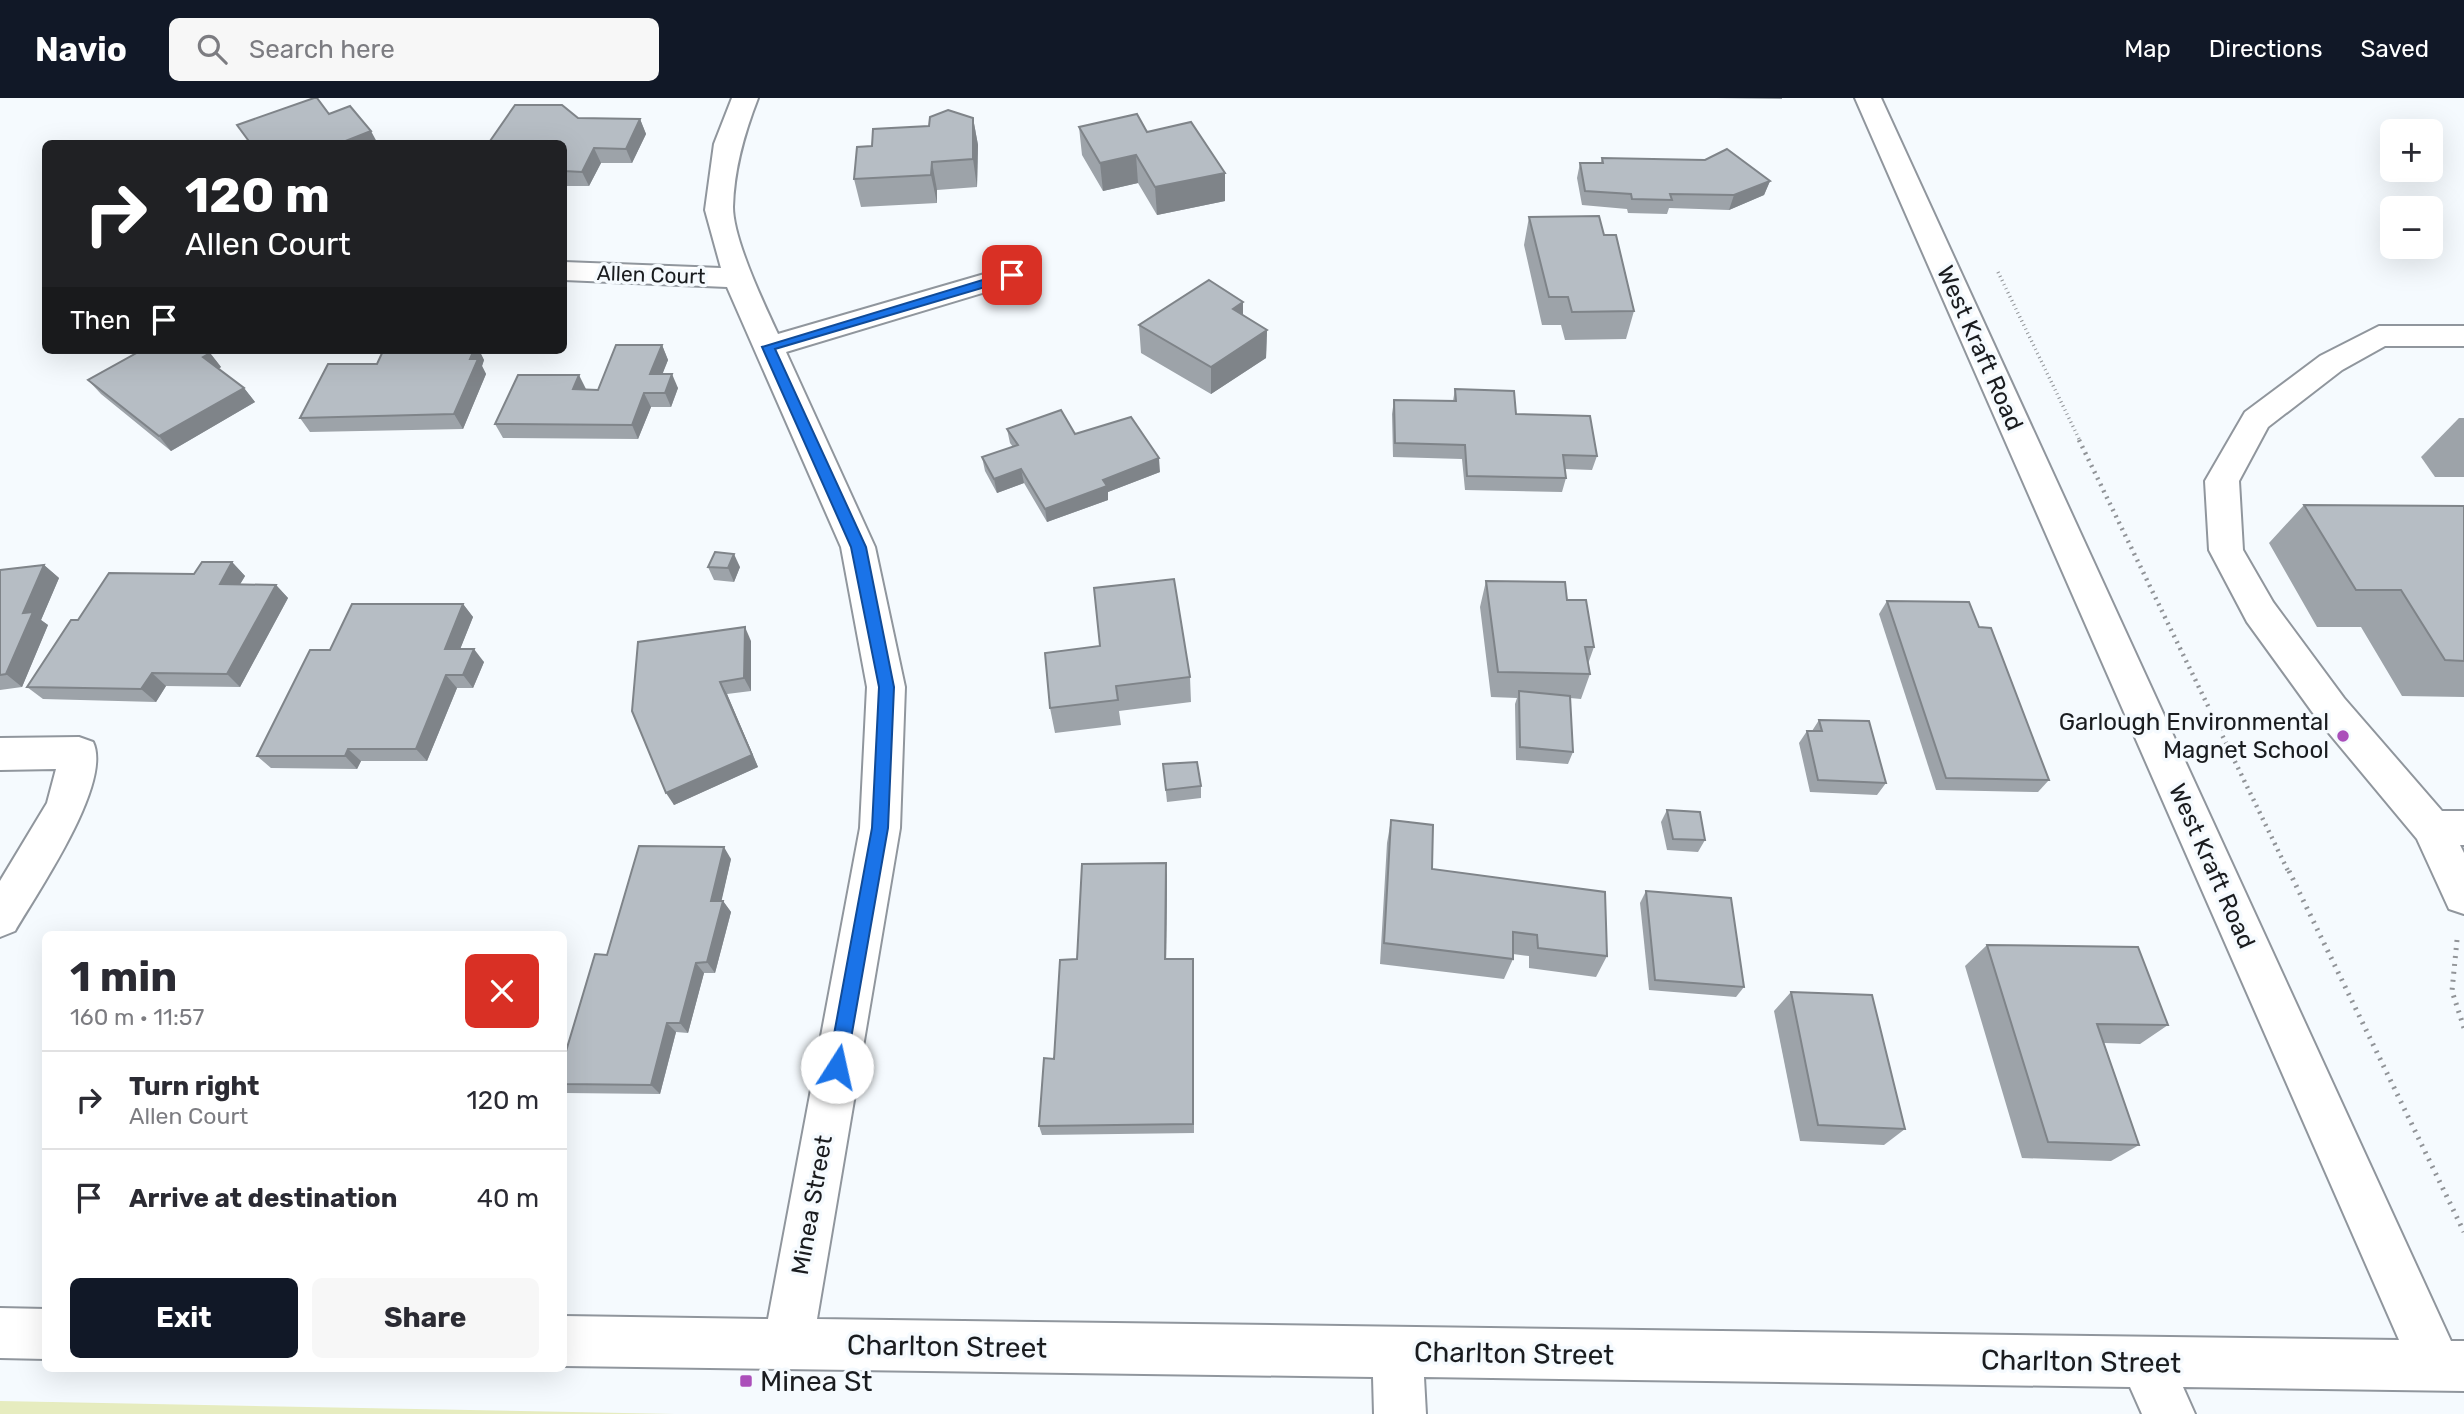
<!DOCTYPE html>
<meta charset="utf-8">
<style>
:root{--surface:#fff;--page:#f7f7f7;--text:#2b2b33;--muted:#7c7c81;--line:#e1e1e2;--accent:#111827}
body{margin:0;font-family:Rubik,sans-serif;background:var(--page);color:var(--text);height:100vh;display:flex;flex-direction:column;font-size:26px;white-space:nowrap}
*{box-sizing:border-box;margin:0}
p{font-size:23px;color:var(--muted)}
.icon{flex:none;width:38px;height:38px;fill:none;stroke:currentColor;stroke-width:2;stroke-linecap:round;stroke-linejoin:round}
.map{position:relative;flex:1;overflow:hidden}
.drawer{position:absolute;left:42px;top:833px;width:525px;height:441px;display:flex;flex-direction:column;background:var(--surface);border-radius:10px;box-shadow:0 7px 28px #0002}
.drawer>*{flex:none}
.hud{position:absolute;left:42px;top:42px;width:525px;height:214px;border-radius:10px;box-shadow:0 7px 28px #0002;background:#202124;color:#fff;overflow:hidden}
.tools{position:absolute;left:2380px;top:21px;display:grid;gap:14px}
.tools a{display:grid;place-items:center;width:63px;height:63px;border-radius:10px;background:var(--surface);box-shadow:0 7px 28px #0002;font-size:35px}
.pin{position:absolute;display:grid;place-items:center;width:60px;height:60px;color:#fff;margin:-30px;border-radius:14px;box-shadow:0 4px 10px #0006}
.me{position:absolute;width:77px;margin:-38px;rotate:10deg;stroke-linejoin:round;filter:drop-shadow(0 0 5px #0008)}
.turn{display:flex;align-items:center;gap:24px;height:147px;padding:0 28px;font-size:32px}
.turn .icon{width:91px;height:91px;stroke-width:2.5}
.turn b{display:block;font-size:49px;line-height:60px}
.then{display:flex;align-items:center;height:66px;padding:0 28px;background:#0003;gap:14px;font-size:26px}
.round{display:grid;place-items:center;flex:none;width:74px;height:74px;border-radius:10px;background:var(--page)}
.head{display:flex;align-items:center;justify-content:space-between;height:119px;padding:0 28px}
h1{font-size:42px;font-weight:700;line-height:52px}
.button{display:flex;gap:14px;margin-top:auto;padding:14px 28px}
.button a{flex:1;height:80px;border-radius:10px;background:var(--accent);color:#fff;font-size:28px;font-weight:700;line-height:80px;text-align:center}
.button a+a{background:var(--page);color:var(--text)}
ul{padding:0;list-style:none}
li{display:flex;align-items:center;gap:21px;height:98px;padding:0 28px;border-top:2px solid var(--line)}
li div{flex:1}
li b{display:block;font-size:26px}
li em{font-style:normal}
header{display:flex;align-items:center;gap:42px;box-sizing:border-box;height:98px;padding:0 35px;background:var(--accent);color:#fff}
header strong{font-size:33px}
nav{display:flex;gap:38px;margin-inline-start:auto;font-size:24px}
.search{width:490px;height:63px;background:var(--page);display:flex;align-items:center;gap:18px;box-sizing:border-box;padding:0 24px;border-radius:10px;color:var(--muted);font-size:26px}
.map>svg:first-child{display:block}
.green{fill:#e6ecbf}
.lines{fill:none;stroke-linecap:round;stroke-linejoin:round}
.minor-casing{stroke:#90969d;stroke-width:4}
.path-far2{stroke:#919498;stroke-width:3.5;stroke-dasharray:1 3.5;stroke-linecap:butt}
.path-far1{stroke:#919498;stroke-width:4.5;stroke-dasharray:2 5;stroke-linecap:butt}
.path{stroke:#919498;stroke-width:5;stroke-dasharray:2 6;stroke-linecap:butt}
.minor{fill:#fff;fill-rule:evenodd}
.wall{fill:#9da3a9}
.shaded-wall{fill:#7f8489}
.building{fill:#b6bdc4;stroke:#7f8489;stroke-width:2}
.route{fill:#1a73e8;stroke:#114b97;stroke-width:2}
.poi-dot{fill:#ab4fba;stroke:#f5fafe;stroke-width:2.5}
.labels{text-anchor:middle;stroke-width:7;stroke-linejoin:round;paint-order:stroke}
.far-street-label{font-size:21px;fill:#1a1c1f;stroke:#f5fafe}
.street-label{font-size:24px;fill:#1a1c1f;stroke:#f5fafe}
.poi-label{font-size:24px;fill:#1a1c1f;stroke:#f5fafe;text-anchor:end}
.near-street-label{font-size:28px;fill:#1a1c1f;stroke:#f5fafe}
.near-poi-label{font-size:28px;fill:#1a1c1f;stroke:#f5fafe;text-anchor:start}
</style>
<header>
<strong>Navio</strong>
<div class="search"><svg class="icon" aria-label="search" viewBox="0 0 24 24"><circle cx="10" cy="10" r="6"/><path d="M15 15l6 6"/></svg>Search here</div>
<nav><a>Map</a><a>Directions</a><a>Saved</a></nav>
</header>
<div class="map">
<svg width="2464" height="1316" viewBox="0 0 2464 1316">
<rect width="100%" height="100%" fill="#f5fafe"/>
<!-- green -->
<path class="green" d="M0 1303 675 1316H0Z"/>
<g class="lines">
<defs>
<g id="minor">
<path d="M732 0H758C744 36 734 71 733 109 733 141 764 206 778 236L1012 168 1022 171 1027 177 1022 183 786 254 875 449 905 589 900 730 817 1221 2399 1242 1855 0H1881L2451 1243H2464V1293L2183 1289 2195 1316H2142L2130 1289 1424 1279 1426 1316H1374L1373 1279 564 1268V1218L768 1221 860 730 867 589 841 449 727 189 564 182V164L721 170 705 112 714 46Z"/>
<path d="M2379 228H2464V248H2385L2342 272 2268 329 2239 383 2243 452 2273 504 2344 600 2442 713H2464V747H2460L2464 755V816L2449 811 2417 741 2318 622 2247 524 2209 452 2205 383 2245 314 2320 258Z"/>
<path d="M79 639 93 644C113 685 37 795 15 833L0 839V783L47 705 56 671 0 672V640Z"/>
<path d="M0 1210 46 1211V1261L0 1260Z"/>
</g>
</defs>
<!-- minor casing -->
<use href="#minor" class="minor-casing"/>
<!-- path-far2 -->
<path class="path-far2" d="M1998 174 2080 343"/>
<!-- path-far1 -->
<path class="path-far1" d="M2079 342 2289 775"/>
<!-- path -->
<g class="path">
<path d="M2289 773 2464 1134"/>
<path d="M2457 842 2452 893 2464 930"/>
</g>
<!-- minor -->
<use href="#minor" class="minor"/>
</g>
<!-- wall -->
<g class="wall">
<path d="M1716 0H1782V1Z"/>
<path d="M973 20 978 47 977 89 937 92V105L861 109 854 81 872 48 929 28Z"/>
<path d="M640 21 646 36 632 65H601L589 88H564V46Z"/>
<path d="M1079 29 1147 34 1225 75V103L1157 117 1138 85 1103 93 1082 57Z"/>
<path d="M1602 60 1770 83 1764 97 1729 112 1669 110 1667 116 1628 115 1627 111 1582 107 1577 80 1580 65H1601Z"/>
<path d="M1529 119 1604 137 1634 213 1626 241 1565 242 1561 227H1542L1524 147Z"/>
<path d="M1243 204V217L1267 232 1266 260 1211 296 1141 255 1139 227Z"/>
<path d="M662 247 668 262 662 276 678 290 671 309H651L638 341 503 340 495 326 586 292H598Z"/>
<path d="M398 252H479L484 262 482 268 486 276 463 331 310 334 300 320Z"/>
<path d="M210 255 221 269 218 271 244 290 255 304 171 353 101 296 88 282Z"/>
<path d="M1455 291 1516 316 1597 358 1592 372 1565 371 1566 380 1562 394 1465 392 1462 361 1393 359 1392 316 1394 302 1453 303Z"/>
<path d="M2459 320H2464V379H2435L2421 359Z"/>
<path d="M1007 331 1075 336 1160 374 1108 394V402L1047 424 1024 385 997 395 985 373 982 359 1013 349 1010 345Z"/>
<path d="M2304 407 2464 408V599L2402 598 2361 529H2317L2269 445Z"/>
<path d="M232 464 245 478 240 486 276 487 288 500 240 589 166 588 156 604 43 601 27 589 78 522 194 476Z"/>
<path d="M44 467 59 480 41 522 48 527 22 589 0 592V472Z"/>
<path d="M708 469H740L734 484 714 482Z"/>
<path d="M1486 483 1567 502 1594 549 1588 566 1590 576 1581 601 1570 600 1573 654 1568 666 1516 662 1515 606 1517 600 1491 599 1480 509Z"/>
<path d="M1887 503 1979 529 2049 682 2038 694 1936 692 1879 516Z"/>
<path d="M463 506 473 519 460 551 484 564 473 590H457L427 663H361L357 671 271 670 257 658 330 552Z"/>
<path d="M751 543V593L727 596 758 669 674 707 632 613Z"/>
<path d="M1045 555 1190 579 1191 604 1119 613 1121 627 1055 635 1050 610Z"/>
<path d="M1819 622 1886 685 1877 697 1810 694 1799 645 1807 633H1812Z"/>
<path d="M1163 666 1201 688V700L1167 704Z"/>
<path d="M1667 712 1705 742 1698 754 1667 752 1661 724Z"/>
<path d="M1391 722 1432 771 1607 858 1596 879 1529 870V858L1513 856V861L1504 881 1380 866 1387 745Z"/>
<path d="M731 761 721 803H723L731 814 715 875H704L688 935 676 934 660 996 566 995 564 993V960L607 857Z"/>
<path d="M1167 777 1166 861H1193L1194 1035 1042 1037 1039 1028 1077 861Z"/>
<path d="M1646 793 1744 889 1736 899 1649 892 1640 805Z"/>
<path d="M1987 847 2168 927 2140 946 2104 945 2139 1047 2111 1063 2022 1060 1965 868Z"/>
<path d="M1791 894 1905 1031 1884 1047 1800 1043 1774 913Z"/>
</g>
<!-- shaded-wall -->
<g class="shaded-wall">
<path d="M973 20 978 47 977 89 973 61Z"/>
<path d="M640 21 646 36 632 65 626 51Z"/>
<path d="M371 33 378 46H338Z"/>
<path d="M594 50 601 65 589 88 582 74Z"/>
<path d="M1136 57 1138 85 1103 93 1100 65Z"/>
<path d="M932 64 937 92V105L931 77Z"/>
<path d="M1225 75V103L1157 117 1155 89Z"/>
<path d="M1770 83 1764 97 1729 112 1734 97Z"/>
<path d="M1243 204V232L1233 211Z"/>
<path d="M1267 232 1266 260 1211 296V269Z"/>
<path d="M662 247 668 262 657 290 650 276Z"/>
<path d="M474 252H479L484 262 482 268 486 276 463 331 454 316Z"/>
<path d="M210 255 221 269 214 274 203 259Z"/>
<path d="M672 276 678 290 671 309 665 295Z"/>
<path d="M579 277 586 291H573Z"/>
<path d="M244 290 255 304 171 353 159 338Z"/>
<path d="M644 295 651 309 638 341 632 327Z"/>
<path d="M1159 360 1160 374 1108 394V402L1047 424 1045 411 1103 382Z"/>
<path d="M1021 371 1024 385 997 395 994 381Z"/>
<path d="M734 456 740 469 734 484 728 470Z"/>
<path d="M232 464 245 478 232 500 220 486Z"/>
<path d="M44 467 59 480 41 522 48 527 22 589 6 576 23 515Z"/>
<path d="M276 487 288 500 240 589 227 576Z"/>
<path d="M463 506 473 519 455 564 445 551Z"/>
<path d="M745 529 751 543V593L744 580Z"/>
<path d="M474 551 484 564 473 590 463 577Z"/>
<path d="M152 575 166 588 156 604 141 591Z"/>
<path d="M446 577 457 590 427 663 416 651Z"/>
<path d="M720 584 727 596 758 669 674 707 666 695Z"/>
<path d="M348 651 361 663 357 671 345 658Z"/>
<path d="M724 749 731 761 719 814 711 803Z"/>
<path d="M1166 765 1167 777 1166 872 1165 861Z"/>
<path d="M723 803 731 814 715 875 707 864Z"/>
<path d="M696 865 704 875 688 935 680 925Z"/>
<path d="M667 925 676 934 660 996 651 987Z"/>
</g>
<!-- building -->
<g class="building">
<path d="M314 0H317L329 16 350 8 371 33 338 46H251L237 27Z"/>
<path d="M515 7H562L578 20 640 21 626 51 594 50 582 74 564 73V46H488Z"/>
<path d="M948 12 973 20V61L932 64 931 77 854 81 857 49 872 48 873 31 929 28 930 19Z"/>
<path d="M1137 16 1147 34 1191 24 1225 75 1155 89 1136 57 1100 65 1079 29Z"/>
<path d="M1727 51 1770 83 1734 97 1670 96 1672 102 1632 101 1631 96 1585 93 1580 65H1603L1602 60 1705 62Z"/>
<path d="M1599 118 1604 137H1616L1634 213 1572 214 1568 199H1549L1529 119Z"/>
<path d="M1209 182 1243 204 1233 211 1267 232 1211 269 1139 227Z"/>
<path d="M616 247H662L650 276H672L665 295H644L632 327 495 326 518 277H579L573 291 598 292Z"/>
<path d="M142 252H206L210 255 203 259 244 290 159 338 88 282Z"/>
<path d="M398 252H474L470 261H478L454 316 300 320 328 266H377L383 253Z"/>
<path d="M1455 291 1514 293 1516 316 1590 318 1597 358 1563 357 1566 380 1467 378 1465 347 1395 345 1394 302 1456 303Z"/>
<path d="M1061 312 1075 336 1131 319 1159 360 1103 382 1107 388 1045 411 1021 371 994 381 982 359 1018 347 1007 331Z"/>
<path d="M2304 407 2464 408V563L2445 562 2401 492H2356Z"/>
<path d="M715 454 734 456 728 470 708 469Z"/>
<path d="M202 464H232L220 486 276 487 227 576 152 575 141 591 27 589 71 522H78L109 475 194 476Z"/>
<path d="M44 467 23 515 33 514 6 576 0 577V472Z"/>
<path d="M1174 481 1190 579 1116 588 1118 602 1050 610 1045 555 1100 548 1094 490Z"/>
<path d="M1486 483 1565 484 1567 502H1586L1594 549H1585L1590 576 1498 574Z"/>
<path d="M1887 503 1969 504 1979 529 1991 530 2049 682 1946 680Z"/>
<path d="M352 506H463L445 551H474L463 577H446L416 651H348L345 658H257L310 552H330Z"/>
<path d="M745 529 744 580 720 584 752 657 666 695 632 613 638 544Z"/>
<path d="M1519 593 1570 598 1573 654 1520 649Z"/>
<path d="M1819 622 1869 623 1886 685 1818 682 1807 633H1822Z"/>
<path d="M1197 664 1201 688 1166 692 1163 666Z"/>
<path d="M1667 712 1700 714 1705 742 1673 741Z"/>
<path d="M1391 722 1433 727 1432 771 1605 794 1607 858 1538 850 1537 837 1513 834V861L1384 845Z"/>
<path d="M639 748 724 749 711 803H723L707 864 696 865 680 925H667L651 987 564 986V960L595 856 607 857Z"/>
<path d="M1166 765 1165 861H1193V1026L1039 1028 1044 960 1054 961 1060 862 1077 861 1082 766Z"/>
<path d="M1646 793 1731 800 1744 889 1655 882Z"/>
<path d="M1987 847 2138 849 2168 927 2097 926 2139 1047 2048 1044Z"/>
<path d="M1791 894 1872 897 1905 1031 1818 1027Z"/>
</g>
<!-- route -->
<path class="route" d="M1012 173 1018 177 1016 180 775 251 866 449 894 589 888 730 846 969 844 976 837 978 831 976 828 969 872 730 879 589 851 449 762 249Z"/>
<!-- markers -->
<g class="poi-dot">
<circle cx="2343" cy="638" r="7"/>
<rect x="739" y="1276" width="14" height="14" rx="3.5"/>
</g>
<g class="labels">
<!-- far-street labels -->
<g class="far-street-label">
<text transform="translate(651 177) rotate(2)" y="7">Allen Court</text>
</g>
<!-- street labels -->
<g class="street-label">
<text transform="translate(1980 250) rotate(66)" y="8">West Kraft Road</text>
<text transform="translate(2212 768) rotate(66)" y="8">West Kraft Road</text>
<text transform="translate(812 1107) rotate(-80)" y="8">Minea Street</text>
</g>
<!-- poi labels -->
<g class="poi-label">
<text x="2329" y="632">Garlough Environmental<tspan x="2329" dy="28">Magnet School</tspan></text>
</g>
<!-- near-street labels -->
<g class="near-street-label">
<text transform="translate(947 1248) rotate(1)" y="10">Charlton Street</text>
<text transform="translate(1514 1255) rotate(1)" y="10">Charlton Street</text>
<text transform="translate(2081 1263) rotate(1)" y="10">Charlton Street</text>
</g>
<!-- near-poi labels -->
<g class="near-poi-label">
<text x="760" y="1293">Minea St</text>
</g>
</g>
</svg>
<div class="tools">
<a>+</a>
<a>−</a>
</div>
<div class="pin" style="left:1012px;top:177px;background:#d93025"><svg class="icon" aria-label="arrive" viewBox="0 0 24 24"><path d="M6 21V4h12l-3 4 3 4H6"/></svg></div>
<svg class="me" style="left:837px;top:969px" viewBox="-20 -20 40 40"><circle r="19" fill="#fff"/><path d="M0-13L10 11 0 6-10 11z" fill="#1a73e8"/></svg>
<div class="hud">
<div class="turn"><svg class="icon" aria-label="right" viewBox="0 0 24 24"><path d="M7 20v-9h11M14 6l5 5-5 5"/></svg><div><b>120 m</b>Allen Court</div></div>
<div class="then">Then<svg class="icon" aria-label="arrive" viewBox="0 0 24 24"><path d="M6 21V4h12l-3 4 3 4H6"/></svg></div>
</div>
<section class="drawer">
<div class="head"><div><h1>1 min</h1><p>160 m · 11:57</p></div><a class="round" style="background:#d93025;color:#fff"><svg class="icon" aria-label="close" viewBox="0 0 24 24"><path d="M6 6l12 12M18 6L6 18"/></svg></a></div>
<ul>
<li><svg class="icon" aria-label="right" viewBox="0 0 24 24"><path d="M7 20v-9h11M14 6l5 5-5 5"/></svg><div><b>Turn right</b><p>Allen Court</p></div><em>120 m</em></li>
<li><svg class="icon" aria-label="arrive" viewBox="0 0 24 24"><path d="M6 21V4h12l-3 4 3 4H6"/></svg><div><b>Arrive at destination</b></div><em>40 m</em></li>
</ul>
<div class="button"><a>Exit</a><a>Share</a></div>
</section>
</div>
